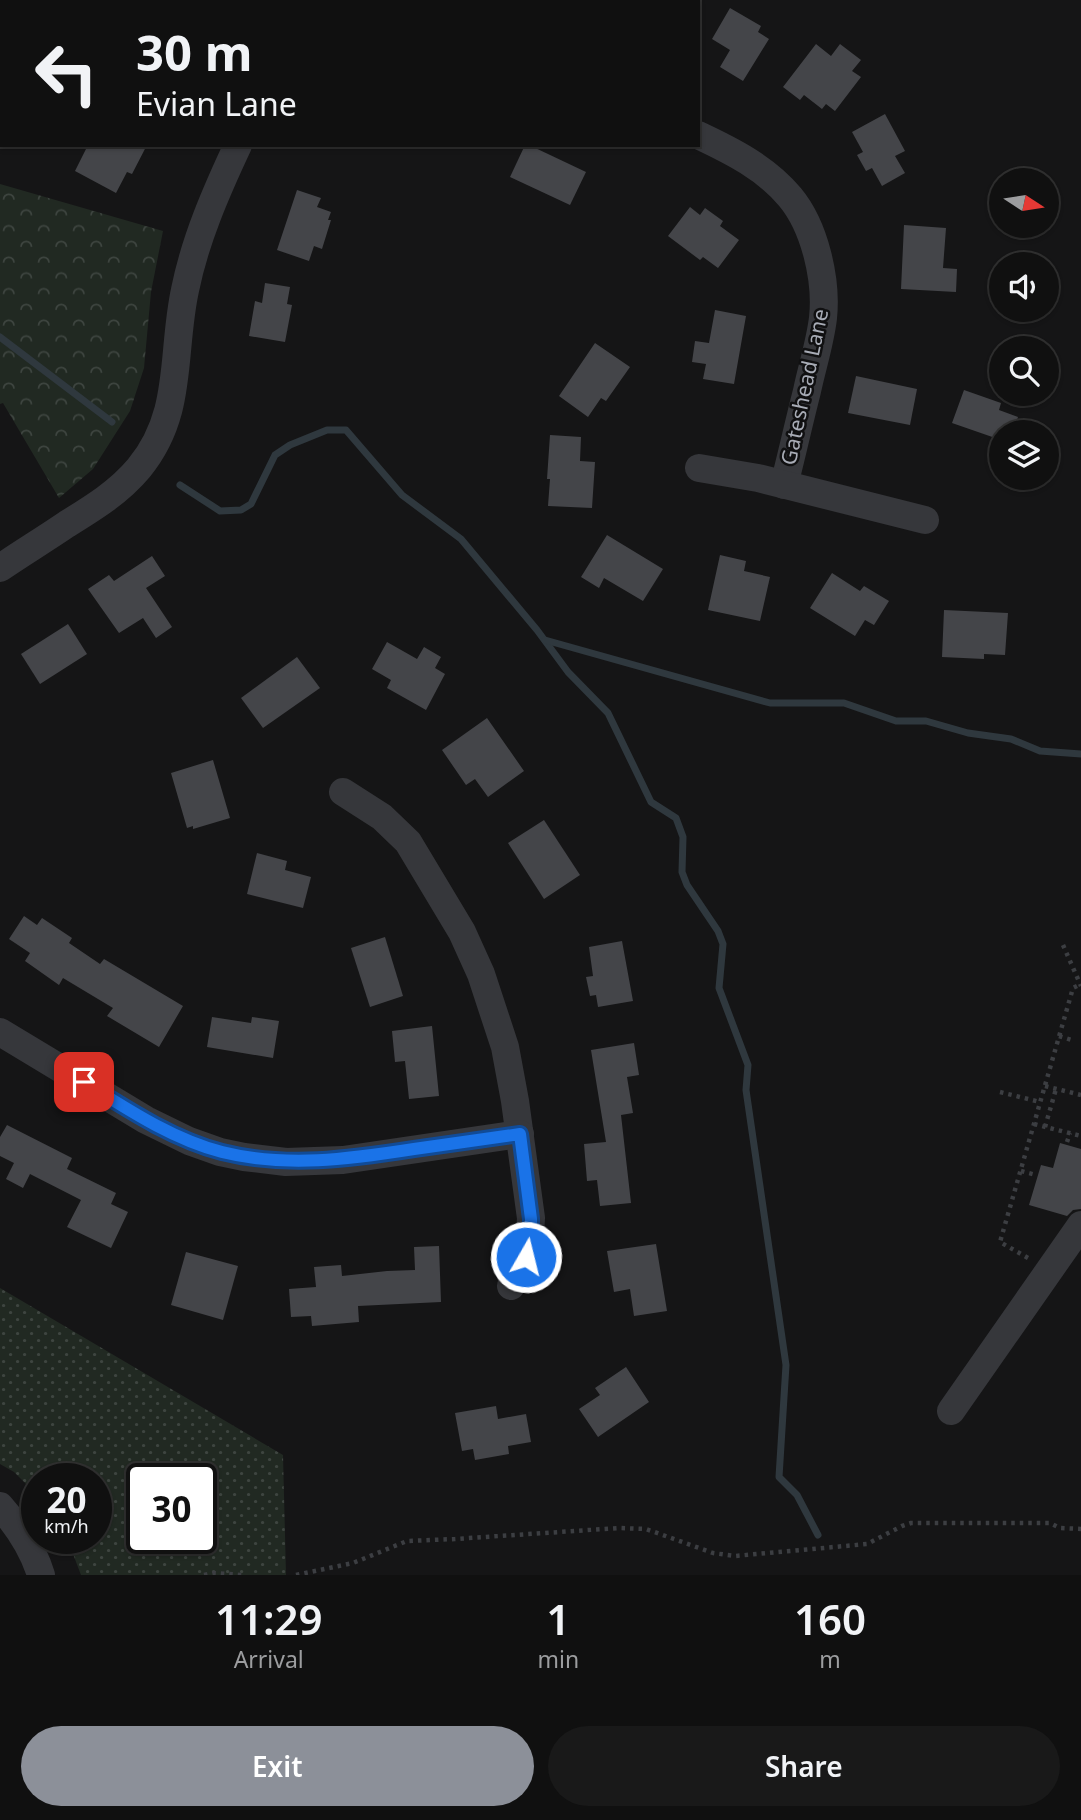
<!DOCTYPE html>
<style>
:root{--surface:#101010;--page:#191919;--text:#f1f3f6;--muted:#9c9d9f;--line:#303030;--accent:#8c9099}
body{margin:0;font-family:"Noto Sans",sans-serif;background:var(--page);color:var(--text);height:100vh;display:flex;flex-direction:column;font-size:26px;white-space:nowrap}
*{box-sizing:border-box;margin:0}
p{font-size:23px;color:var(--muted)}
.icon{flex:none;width:38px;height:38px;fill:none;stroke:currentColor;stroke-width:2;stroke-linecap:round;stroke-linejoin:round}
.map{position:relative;height:1575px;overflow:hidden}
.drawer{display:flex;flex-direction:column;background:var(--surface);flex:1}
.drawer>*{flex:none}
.hud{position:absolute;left:0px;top:0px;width:700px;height:147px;box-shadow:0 2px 5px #0004,0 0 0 2px var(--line);background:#101010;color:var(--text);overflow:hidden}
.needle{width:46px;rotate:102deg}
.tools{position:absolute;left:989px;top:168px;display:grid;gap:14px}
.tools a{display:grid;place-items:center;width:70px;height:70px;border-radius:50%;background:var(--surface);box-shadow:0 2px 5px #0004,0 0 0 2px var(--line);font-size:35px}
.speed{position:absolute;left:21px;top:1463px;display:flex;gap:14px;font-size:35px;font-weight:700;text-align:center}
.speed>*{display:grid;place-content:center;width:91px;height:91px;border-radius:50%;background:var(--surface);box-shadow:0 2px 5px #0004,0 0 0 2px var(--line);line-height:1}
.speed small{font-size:18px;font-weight:400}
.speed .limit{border:4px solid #111;border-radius:10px;background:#fff;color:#111}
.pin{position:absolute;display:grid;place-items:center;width:60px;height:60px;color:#fff;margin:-30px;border-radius:14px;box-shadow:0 4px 10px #0006}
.me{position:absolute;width:77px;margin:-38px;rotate:8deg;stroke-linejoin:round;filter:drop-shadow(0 0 5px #0008)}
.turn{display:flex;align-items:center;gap:24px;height:147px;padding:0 21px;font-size:32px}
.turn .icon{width:91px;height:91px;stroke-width:2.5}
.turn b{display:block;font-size:49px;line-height:60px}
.eta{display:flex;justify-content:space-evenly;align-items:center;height:119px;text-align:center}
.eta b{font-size:42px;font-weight:600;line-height:49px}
.cta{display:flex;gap:14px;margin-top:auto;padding:14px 21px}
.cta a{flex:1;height:80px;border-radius:42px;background:var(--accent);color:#fff;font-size:28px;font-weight:600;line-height:80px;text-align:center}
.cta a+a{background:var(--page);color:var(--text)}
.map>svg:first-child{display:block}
.grass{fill:url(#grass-dots);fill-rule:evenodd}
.forest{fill:url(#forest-crowns)}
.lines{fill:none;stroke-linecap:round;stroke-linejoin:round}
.stream{stroke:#2f383e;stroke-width:7}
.building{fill:#444549}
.path{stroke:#3c3e42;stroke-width:4.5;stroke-dasharray:3.5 5;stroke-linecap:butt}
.minor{stroke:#36373b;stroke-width:28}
.route-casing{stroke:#114b97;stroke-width:18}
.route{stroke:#1a73e8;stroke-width:12}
.labels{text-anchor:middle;stroke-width:5;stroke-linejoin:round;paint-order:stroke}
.street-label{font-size:21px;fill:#a8acb6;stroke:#101011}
</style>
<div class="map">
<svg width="1081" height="1575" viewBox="0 0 1081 1575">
<defs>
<pattern id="grass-dots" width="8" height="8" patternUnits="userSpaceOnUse" patternTransform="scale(1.75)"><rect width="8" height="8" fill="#212922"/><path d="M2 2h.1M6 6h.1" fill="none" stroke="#3e4540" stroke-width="1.8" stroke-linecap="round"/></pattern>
<pattern id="forest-crowns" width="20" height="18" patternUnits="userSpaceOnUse" patternTransform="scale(1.75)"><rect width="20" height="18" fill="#212922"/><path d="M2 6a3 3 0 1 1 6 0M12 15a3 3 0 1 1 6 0" fill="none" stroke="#3e4540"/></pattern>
</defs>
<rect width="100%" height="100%" fill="#151516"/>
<!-- grass -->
<path class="grass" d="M0 1288 283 1455 286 1575H81L67 1538H96V1479H37V1495L14 1472 0 1464ZM142 1479H201V1538H142Z"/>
<!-- forest -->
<path class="forest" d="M0 184 163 231 151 292 144 368 130 411 93 469 59 498 3 403 0 404Z"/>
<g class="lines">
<!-- stream -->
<g class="stream">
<path d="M0 337 112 422"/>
<path d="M180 485 220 511 241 510 251 504 275 455 290 445 327 430H346L402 495 461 539 537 630 568 672 608 713 651 802 676 818 683 837 682 872 687 885 718 931 723 944 719 988 748 1065 746 1090 786 1365 779 1477 797 1495 818 1535"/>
<path d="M545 640 770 703H844L896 721H926L968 733 1011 739 1040 751 1081 754"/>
</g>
</g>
<!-- building -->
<g class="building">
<path d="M730 8 761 26 758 32 769 39 743 81 720 67 730 50 712 39Z"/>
<path d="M816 44 831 56 840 44 861 60 852 71 861 77 835 111 826 104 822 109 804 95 800 100 783 87Z"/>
<path d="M885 114 905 151 895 156 905 173 882 186 872 168 866 171 857 155 863 152 852 132Z"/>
<path d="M88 145H147L132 174 127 172 116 193 75 171Z"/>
<path d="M525 145H529L586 172 570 205 510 177Z"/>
<path d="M297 190 321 198 317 207 331 212 328 220H331L322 249 314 246 309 261 277 250Z"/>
<path d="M690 207 700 215 705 208 723 221 720 226 739 240 718 268 703 257 700 260 668 236Z"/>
<path d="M904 225 946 228 943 268 957 269 956 292 901 289Z"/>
<path d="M265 283 290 287 287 304 292 305 285 342 249 336 255 301 262 303Z"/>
<path d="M715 310 746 316 734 384 703 379 706 364 692 362 695 341 709 343Z"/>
<path d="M595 343 630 367 606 401 601 398 588 417 559 396Z"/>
<path d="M856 376 917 389 910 425 848 413Z"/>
<path d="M964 390 1001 403 999 410 1018 417 1013 432H1001V440L952 423Z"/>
<path d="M550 435 581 437 580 461 595 462 592 508 548 506 550 479H547Z"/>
<path d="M607 535 663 569 643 601 604 578 599 588 581 577Z"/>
<path d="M720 555 746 561 744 571 770 577 760 621 708 610Z"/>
<path d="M152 556 165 576 146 588 172 627 156 638 143 618 119 633 88 589 109 575 114 581Z"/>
<path d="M832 573 860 591 864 586 889 601 874 625 865 620 855 636 810 608Z"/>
<path d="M944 610 1008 613 1005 655 984 654V659L942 657Z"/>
<path d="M68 624 87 654 40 684 21 654Z"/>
<path d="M387 642 417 659 424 647 441 657 435 668 445 674 426 710 387 688 391 680 372 669Z"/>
<path d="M297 657 320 688 263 728 241 698Z"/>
<path d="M487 718 524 771 488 797 475 779 466 785 442 750Z"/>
<path d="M213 760 230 818 193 829V826L187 828 171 773Z"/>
<path d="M544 820 580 875 544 899 508 843Z"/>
<path d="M257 853 287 861 285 870 311 877 303 908 247 894Z"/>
<path d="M24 916 37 925 42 918 72 938 69 943 100 964 104 959 183 1006 159 1047 107 1016 113 1008 63 978 59 985 25 961 30 953 9 939Z"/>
<path d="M385 937 403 996 370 1007 351 948Z"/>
<path d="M622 941 633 1001 598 1007 596 995 590 996 586 977 593 976 589 947Z"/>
<path d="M212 1017 251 1023 252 1017 279 1021 273 1058 207 1047Z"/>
<path d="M432 1026 439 1096 409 1099 405 1061 395 1062 392 1031Z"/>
<path d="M634 1043 639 1075 627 1077 633 1113 621 1115 631 1203 600 1206 597 1180 587 1181 584 1144 606 1142 591 1050Z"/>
<path d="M7 1125 72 1158 67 1169 116 1193 111 1204 128 1212 111 1248 67 1227 81 1200 30 1174 23 1188 6 1179 14 1163 0 1156V1137Z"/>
<path d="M1060 1143 1081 1149V1209L1073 1210 1067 1216 1029 1205 1041 1165 1053 1168Z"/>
<path d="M656 1244 667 1311 634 1316 630 1289 614 1292 607 1251Z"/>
<path d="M439 1246 441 1302 358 1306 359 1322 312 1326 311 1316 291 1317 289 1289 316 1287 314 1267 341 1265 342 1276 387 1271 415 1270 414 1247Z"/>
<path d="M186 1252 238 1266 223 1320 171 1305Z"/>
<path d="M626 1367 649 1402 598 1437 579 1409 600 1395 595 1388Z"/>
<path d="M496 1406 498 1419 526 1414 531 1442 508 1446 509 1454 475 1460 473 1449 462 1451 455 1413Z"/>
</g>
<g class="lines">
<!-- path -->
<g class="path">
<path d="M1063 945 1081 986"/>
<path d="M1059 1036 1075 1041"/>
<path d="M1045 1086 1081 1095"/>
<path d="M1000 1092 1040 1102"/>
<path d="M1034 1124 1081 1136"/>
<path d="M1045 1127 1056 1089"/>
<path d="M1067 1142 1070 1133"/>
<path d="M1021 1171 1036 1175"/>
<path d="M1028 1258 1000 1242 1073 988 1081 984"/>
<path d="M204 1575 214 1573 242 1575"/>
<path d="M296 1575 353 1563 407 1541 455 1539 619 1528 646 1529 713 1553 735 1556 867 1544 902 1526 911 1523H1050L1060 1528 1081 1529"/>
</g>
<!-- minor -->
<g class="minor">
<path d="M416 0 419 2"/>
<path d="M305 2 306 0"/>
<path d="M698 135C732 151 766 168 790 197 815 227 827 280 823 318 820 343 812 367 807 391 799 422 792 454 784 485"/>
<path d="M699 468 758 478 925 520"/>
<path d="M0 568C22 553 45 539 67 524 93 508 119 492 139 468 184 413 171 355 185 290 195 240 216 192 238 145"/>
<path d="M343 792 382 817 408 842 462 932 481 974 505 1047 515 1101 531 1218C530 1244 525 1264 511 1286"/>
<path d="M0 1032 146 1120 189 1141 220 1152 244 1157 286 1162 343 1160 520 1134"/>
<path d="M951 1411 1081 1225"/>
<path d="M0 1506C18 1526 33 1549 41 1575"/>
</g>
</g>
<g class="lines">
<defs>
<path id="route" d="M84 1082C127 1109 172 1139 222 1152 286 1168 350 1159 414 1149 449 1144 485 1139 520 1134L531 1219V1235L526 1257"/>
</defs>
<!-- route casing -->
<use href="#route" class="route-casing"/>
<!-- route -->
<use href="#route" class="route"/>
</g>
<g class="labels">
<!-- street labels -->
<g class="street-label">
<text transform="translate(805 387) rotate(-78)" y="7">Gateshead Lane</text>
</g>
</g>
</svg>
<div class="tools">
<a><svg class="needle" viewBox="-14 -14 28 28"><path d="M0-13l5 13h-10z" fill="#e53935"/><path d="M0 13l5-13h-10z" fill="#9c9d9f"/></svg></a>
<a><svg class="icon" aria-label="sound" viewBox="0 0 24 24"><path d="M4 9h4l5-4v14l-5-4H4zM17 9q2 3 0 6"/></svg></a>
<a><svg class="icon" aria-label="search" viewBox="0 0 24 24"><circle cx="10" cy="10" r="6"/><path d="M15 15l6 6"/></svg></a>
<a><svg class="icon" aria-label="layers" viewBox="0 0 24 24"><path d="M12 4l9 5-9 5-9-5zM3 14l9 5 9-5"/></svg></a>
</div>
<div class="speed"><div>20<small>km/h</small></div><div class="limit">30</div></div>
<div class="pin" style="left:84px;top:1082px;background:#d93025"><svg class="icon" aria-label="arrive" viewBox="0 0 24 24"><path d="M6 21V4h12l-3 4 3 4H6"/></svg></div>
<svg class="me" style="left:526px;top:1257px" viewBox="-20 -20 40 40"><circle r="17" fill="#1a73e8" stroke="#fff" stroke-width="3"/><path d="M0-11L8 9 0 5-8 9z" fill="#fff"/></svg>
<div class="hud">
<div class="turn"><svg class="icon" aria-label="left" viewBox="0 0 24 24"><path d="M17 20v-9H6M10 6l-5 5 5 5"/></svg><div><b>30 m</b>Evian Lane</div></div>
</div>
</div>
<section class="drawer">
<div class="eta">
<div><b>11:29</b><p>Arrival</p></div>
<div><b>1</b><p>min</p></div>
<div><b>160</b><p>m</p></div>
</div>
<div class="cta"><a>Exit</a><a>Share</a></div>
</section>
